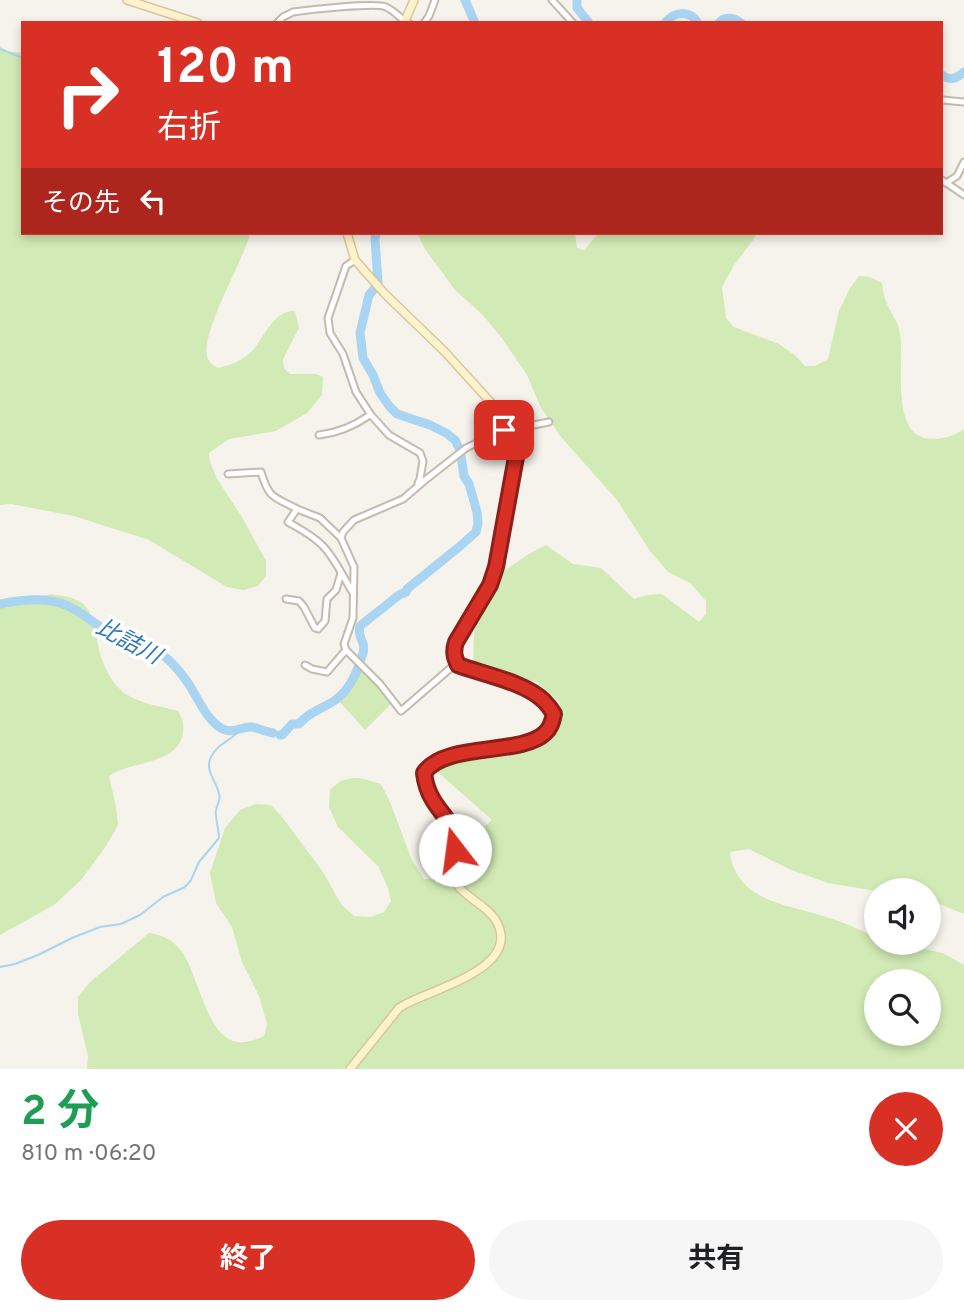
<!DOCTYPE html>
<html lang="ja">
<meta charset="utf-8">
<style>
:root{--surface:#fff;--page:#f6f6f6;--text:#202124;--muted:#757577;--accent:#d93025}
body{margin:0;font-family:Overpass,"Noto Sans JP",sans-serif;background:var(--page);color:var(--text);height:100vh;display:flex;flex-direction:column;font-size:26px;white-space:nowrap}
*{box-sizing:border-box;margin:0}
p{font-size:23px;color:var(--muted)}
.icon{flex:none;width:38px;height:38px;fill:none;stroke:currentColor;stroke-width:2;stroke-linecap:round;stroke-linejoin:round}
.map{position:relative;height:1069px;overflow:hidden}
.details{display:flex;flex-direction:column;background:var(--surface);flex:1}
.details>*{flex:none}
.hud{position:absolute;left:21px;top:21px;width:922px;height:214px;border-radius:0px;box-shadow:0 4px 10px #0003;background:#d93025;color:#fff;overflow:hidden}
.controls{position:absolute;left:864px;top:878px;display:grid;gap:14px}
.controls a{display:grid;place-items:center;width:77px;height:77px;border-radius:50%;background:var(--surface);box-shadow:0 4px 10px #0003;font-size:35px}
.pin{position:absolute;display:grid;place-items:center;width:60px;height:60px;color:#fff;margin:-30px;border-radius:14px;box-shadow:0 4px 10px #0006}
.me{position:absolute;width:77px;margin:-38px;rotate:345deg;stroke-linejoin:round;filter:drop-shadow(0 0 5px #0008)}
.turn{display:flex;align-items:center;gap:24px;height:147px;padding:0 21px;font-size:32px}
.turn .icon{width:91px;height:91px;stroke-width:2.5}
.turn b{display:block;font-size:49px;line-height:60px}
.then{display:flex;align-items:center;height:66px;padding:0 21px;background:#0003;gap:14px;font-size:26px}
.round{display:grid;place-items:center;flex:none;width:74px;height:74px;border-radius:37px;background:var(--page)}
.summary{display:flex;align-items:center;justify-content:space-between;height:119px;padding:0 21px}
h1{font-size:42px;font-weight:700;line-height:52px;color:#1e9e55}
.primary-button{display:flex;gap:14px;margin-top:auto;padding:14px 21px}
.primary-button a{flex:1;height:80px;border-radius:42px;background:var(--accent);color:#fff;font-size:28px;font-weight:700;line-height:80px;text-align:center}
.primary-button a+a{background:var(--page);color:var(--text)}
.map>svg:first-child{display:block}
.green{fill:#d2eab5;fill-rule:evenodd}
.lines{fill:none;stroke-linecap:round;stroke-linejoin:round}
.stream{stroke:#a9d4f2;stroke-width:2}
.river{stroke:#a9d4f2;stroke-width:9}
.street-casing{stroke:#c2bbae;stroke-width:9}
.secondary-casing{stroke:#d6c79b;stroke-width:10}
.street{stroke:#fff;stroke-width:5}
.secondary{stroke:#fff3cd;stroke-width:7}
.route-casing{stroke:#8d1f18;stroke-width:18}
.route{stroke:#d93025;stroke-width:12}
.labels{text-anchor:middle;stroke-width:7;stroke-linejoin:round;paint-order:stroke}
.water-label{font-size:23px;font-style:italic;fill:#2e7ab2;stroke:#fff}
</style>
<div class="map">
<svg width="964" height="1069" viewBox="0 0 964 1069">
<rect width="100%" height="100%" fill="#f6f3ec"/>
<!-- green -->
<g class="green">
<path d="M0 46 7 51 23 53V233H250C245 260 195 339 209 361 211 364 215 366 218 368 231 365 242 361 252 351 265 337 273 310 295 311L299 328 283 359 284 368 290 374H316L323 377 322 395 307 413 276 431 229 439 209 453 210 462 217 479 242 517 266 561V576L258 586 244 590 227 587 149 540 74 516 11 504 0 505Z"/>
<path d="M417 233H575L577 248 584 250 599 233H756L754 239 734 265 722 287 726 318 734 327 779 344 796 356 805 366H815L828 359 839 311 850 288 859 276 870 277 882 283C883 290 884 298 887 304 891 313 897 320 899 329 907 357 886 439 933 439 944 439 956 435 964 429V914L937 903 929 902V891H877L828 883 789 869 749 849 730 852C736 902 788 904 826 917 843 922 860 930 877 937V943H898L943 953 964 965V1069H87L88 1056 78 1014V997L89 983 149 933C161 935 170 938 178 947 198 967 205 1039 238 1042 247 1043 255 1040 264 1036L267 1024 259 996 242 962 232 927 216 903 210 873 225 828 240 810 256 804 271 805 282 817 323 872 341 904 354 916 370 917 384 912 391 901 388 888 378 866 338 827 329 807 330 790C346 773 360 777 381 784L390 802 411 858 424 879 441 878 453 871C460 841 471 840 492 820L433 768 543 743 559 729 560 703 537 682 497 678 479 672 473 665 474 633 481 607 494 588 499 575 527 555 546 545 573 564 601 568 634 599 647 595 662 594 699 622 706 614V601L690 583 668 572 650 551 617 500 561 437 541 408 527 375 501 337 482 314 455 290 425 249ZM877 982H929V1034H877Z"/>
<path d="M51 594C62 596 72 596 82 603 97 615 95 641 102 659 106 671 112 682 122 691 136 703 160 706 178 711 182 718 184 724 183 732 180 765 129 761 109 776L116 807 118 825 106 846 81 880 54 905 0 935V604Z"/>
<path d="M361 669 379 688 391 704 365 730 338 700 355 680Z"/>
</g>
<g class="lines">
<!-- stream -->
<g class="stream">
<path d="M0 49 23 58"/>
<path d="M0 967 15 964 38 955 72 938 100 927 121 924 140 915 163 897 185 887 191 880 199 862 219 838C219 829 215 819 216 810 217 804 221 801 219 794 217 781 204 771 211 757 217 744 232 740 240 730"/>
</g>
<!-- river -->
<g class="river">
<path d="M465 0 475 23"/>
<path d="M577 0V8L589 23"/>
<path d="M665 23C674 11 690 10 698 23"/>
<path d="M719 23C725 16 734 17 741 23"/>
<path d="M942 75C950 81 956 79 964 72"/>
<path d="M376 233 375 239 378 282"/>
<path d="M376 287 369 295 360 333 363 358 373 375 380 393 390 407 397 414 430 425 446 433 455 440 460 450"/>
<path d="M0 604C24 599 52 596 74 609 90 618 103 631 119 639 131 645 144 646 155 651 166 655 176 667 183 676 196 692 204 718 221 728 232 735 242 726 252 727 258 728 266 732 273 733"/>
<path d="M361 659C369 640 356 641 360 626L399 595 406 592 407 589 459 547 476 532 478 523 477 512 469 484 464 476 461 456"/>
<path d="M280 735H282L292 724H299C308 713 321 709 334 701 345 694 353 680 358 668"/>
</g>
<defs>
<g id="street">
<path d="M552 0 573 23"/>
<path d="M277 23 283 17 293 12C308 10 376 2 386 7 395 11 400 19 409 23"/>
<path d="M424 23 429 16 435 0"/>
<path d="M942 100 964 102"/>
<path d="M942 180 964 195"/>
<path d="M946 183 957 176 964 162"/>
<path d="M355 260 346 266 335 298 328 318 330 333 343 354 356 392 371 415 389 435 420 453 423 461 420 479 418 483"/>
<path d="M319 435C339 433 354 426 370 415"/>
<path d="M228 474 261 472C269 499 273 496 297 509L288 522C300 529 312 535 322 545 335 558 343 577 353 593"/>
<path d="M297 509 320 518 341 538"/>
<path d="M286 599 299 601 304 607 315 628 318 629 325 621 327 599 336 590 341 573"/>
<path d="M305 665 312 669 327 672 346 650"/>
<path d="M458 665 453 666 401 711 380 684 346 650 344 644 353 618 354 567 341 538 343 532 354 520 403 499 424 481 466 448 502 431 549 422"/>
</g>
<g id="secondary">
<path d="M127 0 198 23"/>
<path d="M404 23 414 0"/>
<path d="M347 233 355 260 385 294 445 352 505 418 514 436 516 457 496 567 490 585 456 642C453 651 454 656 458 665 482 674 526 682 544 701 548 705 551 710 554 714 552 722 551 727 545 733 532 746 507 745 490 748 477 750 465 754 453 756 444 759 431 762 426 771 420 782 437 805 443 813 449 821 457 831 457 842 457 855 448 871 456 883 464 897 485 904 495 919 527 970 424 990 399 1008L350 1069"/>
</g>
</defs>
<!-- street casing -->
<use href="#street" class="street-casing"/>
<!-- secondary casing -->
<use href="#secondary" class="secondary-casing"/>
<!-- street -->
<use href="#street" class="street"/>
<!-- secondary -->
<use href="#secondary" class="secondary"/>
</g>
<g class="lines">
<defs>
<path id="route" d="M455 850C460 829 443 817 433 800 428 792 425 782 424 773 444 742 521 756 545 733 551 728 552 722 554 714 551 709 548 705 544 701 525 682 482 674 458 665 454 656 453 651 456 642L490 585 496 567 516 457 514 436 511 429 504 430"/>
</defs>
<!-- route casing -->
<use href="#route" class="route-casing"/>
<!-- route -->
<use href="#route" class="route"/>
</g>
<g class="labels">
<!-- water labels -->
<g class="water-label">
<text transform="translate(129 641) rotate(28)" y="8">比詰川</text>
</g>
</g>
</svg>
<div class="controls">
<a><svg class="icon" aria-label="sound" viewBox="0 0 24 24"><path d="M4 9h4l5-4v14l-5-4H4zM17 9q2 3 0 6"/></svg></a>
<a><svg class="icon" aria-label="search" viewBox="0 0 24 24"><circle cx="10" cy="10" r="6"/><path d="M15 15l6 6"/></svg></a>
</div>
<div class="pin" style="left:504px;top:430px;background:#d93025"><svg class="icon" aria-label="arrive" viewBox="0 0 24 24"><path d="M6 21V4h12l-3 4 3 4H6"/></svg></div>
<svg class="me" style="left:455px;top:850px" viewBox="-20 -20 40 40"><circle r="19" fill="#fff"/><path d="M0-13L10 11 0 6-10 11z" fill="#d93025"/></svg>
<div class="hud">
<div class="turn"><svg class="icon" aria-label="right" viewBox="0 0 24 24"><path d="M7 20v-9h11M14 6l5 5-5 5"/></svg><div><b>120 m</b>右折</div></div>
<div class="then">その先<svg class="icon" aria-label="left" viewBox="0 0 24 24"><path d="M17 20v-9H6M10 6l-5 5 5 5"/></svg></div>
</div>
</div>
<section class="details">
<div class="summary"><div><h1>2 分</h1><p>810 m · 06:20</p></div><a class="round" style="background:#d93025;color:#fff"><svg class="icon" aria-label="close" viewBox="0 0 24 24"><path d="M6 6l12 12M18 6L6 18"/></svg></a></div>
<div class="primary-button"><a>終了</a><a>共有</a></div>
</section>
